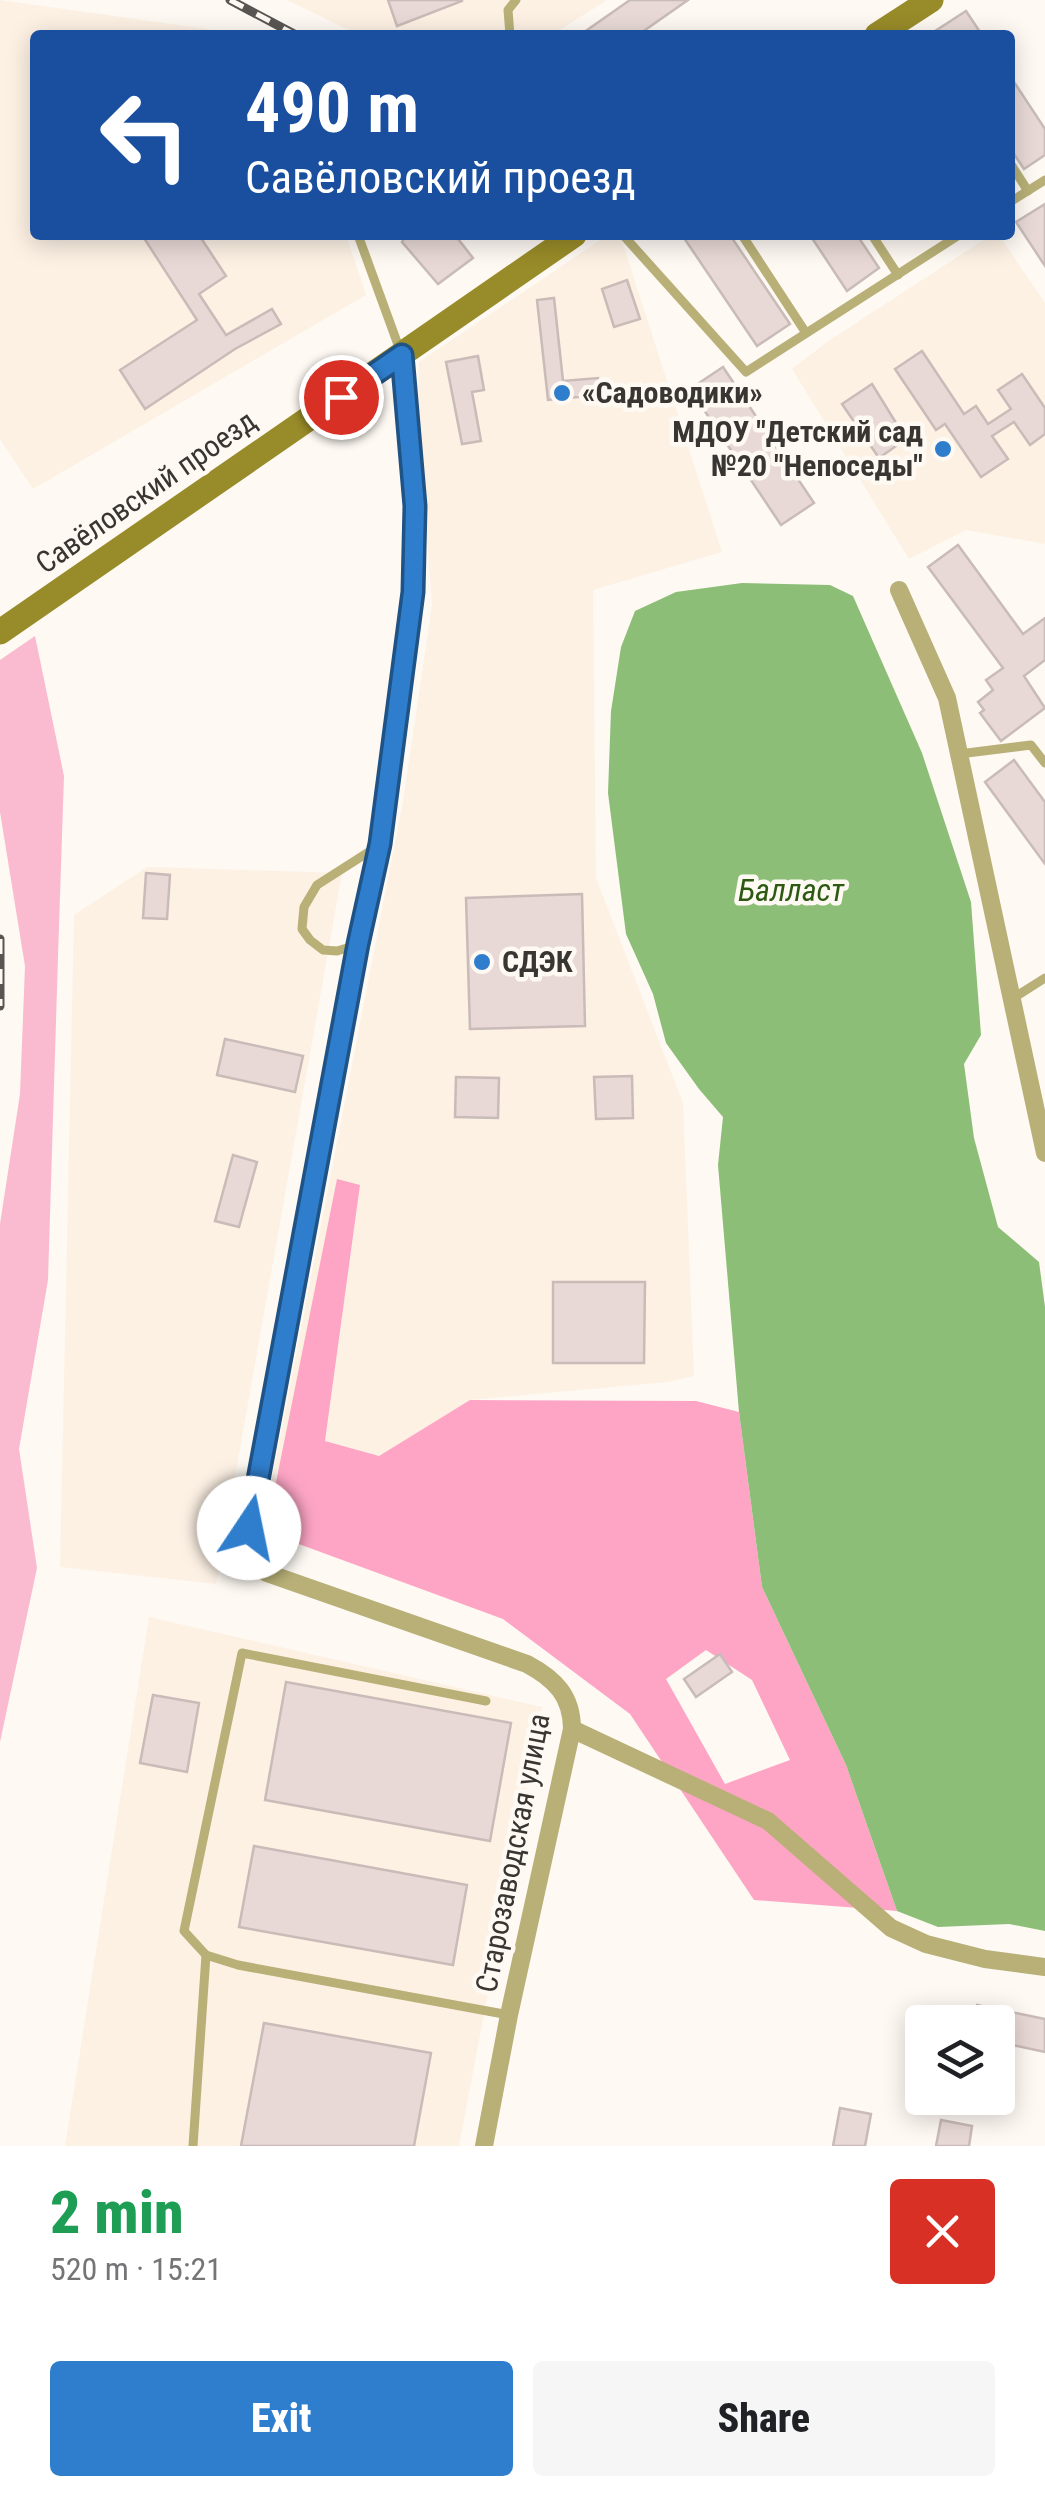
<!DOCTYPE html>
<meta charset="utf-8">
<style>
:root{--surface:#fff;--page:#f6f6f6;--text:#202124;--muted:#757577;--accent:#2f7ecd}
body{margin:0;font-family:"Roboto Condensed",sans-serif;background:var(--page);color:var(--text);height:100vh;display:flex;flex-direction:column;font-size:38px;white-space:nowrap}
*{box-sizing:border-box;margin:0}
p{font-size:32px;color:var(--muted)}
.icon{flex:none;width:55px;height:55px;fill:none;stroke:currentColor;stroke-width:2;stroke-linecap:round;stroke-linejoin:round}
.map{position:relative;height:2146px;overflow:hidden}
.details{display:flex;flex-direction:column;background:var(--surface);flex:1}
.details>*{flex:none}
.banner{position:absolute;left:30px;top:30px;width:985px;height:210px;border-radius:10px;box-shadow:0 5px 25px #0003;background:#1a4fa0;color:#fff;overflow:hidden}
.controls{position:absolute;left:905px;top:2005px;display:grid;gap:20px}
.controls a{display:grid;place-items:center;width:110px;height:110px;border-radius:10px;background:var(--surface);box-shadow:0 5px 25px #0003;font-size:50px}
.pin{position:absolute;display:grid;place-items:center;width:85px;height:85px;color:#fff;margin:-42px;border:5px solid #fff;border-radius:50%;box-shadow:0 2px 10px #0007}
.me{position:absolute;width:110px;margin:-55px;rotate:11deg;stroke-linejoin:round;filter:drop-shadow(0 0 8px #0008)}
.turn{display:flex;align-items:center;gap:35px;height:210px;padding:0 50px;font-size:45px}
.turn .icon{width:130px;height:130px;stroke-width:2.5}
.turn b{display:block;font-size:70px;line-height:85px}
.round{display:grid;place-items:center;flex:none;width:105px;height:105px;border-radius:10px;background:var(--page)}
.summary{display:flex;align-items:center;justify-content:space-between;height:170px;padding:0 50px}
h1{font-size:60px;font-weight:800;line-height:75px;color:#1e9e55}
.button{display:flex;gap:20px;margin-top:auto;padding:20px 50px}
.button a{flex:1;height:115px;border-radius:10px;background:var(--accent);color:#fff;font-size:40px;font-weight:800;line-height:115px;text-align:center}
.button a+a{background:var(--page);color:var(--text)}
.map>svg:first-child{display:block}
.built{fill:#fdf1e4}
.green{fill:#fabad0}
.forest{fill:#fea5c5;fill-rule:evenodd}
.water{fill:#8cbe77}
.building{fill:#e8d9d6;stroke:#c9bbb8;stroke-width:2.5}
.lines{fill:none;stroke-linecap:round;stroke-linejoin:round}
.lane{stroke:#b8b077;stroke-width:9}
.street{stroke:#b8b077;stroke-width:18}
.secondary{stroke:#988b29;stroke-width:25}
.rail-casing{stroke:#595552;stroke-width:9}
.rail{stroke:#fef9f3;stroke-width:5;stroke-dasharray:15;stroke-linecap:butt}
.route-casing{stroke:#1f5285;stroke-width:25}
.route{stroke:#2f7ecd;stroke-width:18}
.poi-dot{fill:#2f7ecd;stroke:#fef9f3;stroke-width:4}
.labels{text-anchor:middle;stroke-width:9;stroke-linejoin:round;paint-order:stroke}
.poi-label{font-size:30px;font-weight:bold;fill:#393532;stroke:#fef9f3;text-anchor:start}
.street-label{font-size:30px;fill:#393532;stroke:#fef9f3}
.water-label{font-size:32px;font-style:italic;fill:#2c5a12;stroke:#fef9f3}
</style>
<div class="map">
<svg width="1045" height="2146" viewBox="0 0 1045 2146">
<rect width="100%" height="100%" fill="#fef9f3"/>
<!-- built -->
<g class="built">
<path d="M0 0 221 31 227 35H35V235H346L366 295 33 489 0 439Z"/>
<path d="M287 0H607L552 35H359Z"/>
<path d="M608 235H620L722 552 593 590 596 878 683 1103 694 1376 668 1382 470 1400 379 1456 325 1441 360 1186 337 1180 284 1449 259 1546 403 801 432 605 418 411 419 362Z"/>
<path d="M991 235H999L1045 303V544L966 530 909 559 792 369 827 342Z"/>
<path d="M147 867 342 873 216 1584 60 1567 74 915Z"/>
<path d="M149 1617 542 1707 459 2146H65Z"/>
</g>
<!-- green -->
<path class="green" d="M35 636 64 776 58 956 48 1280 19 1449 37 1568 0 1742V1224L20 1094 25 966 0 812V660Z"/>
<!-- forest -->
<path class="forest" d="M337 1179 360 1185 325 1441 379 1456 470 1400 696 1401 739 1412 762 1587 846 1765 897 1911 754 1900 630 1714 503 1619 266 1532ZM706 1650 752 1680 790 1760 725 1784 666 1679Z"/>
<!-- water -->
<path class="water" d="M742 583 830 585 853 596 922 753 971 902 981 1035 964 1064 974 1138 998 1227 1039 1262 1045 1307V1931L1009 1924 938 1927 897 1911 846 1765 762 1587 739 1412 718 1165 723 1117 699 1089 666 1043 653 994 626 934 608 793 611 711 621 647 635 611 676 592Z"/>
<!-- building -->
<g class="building">
<path d="M388 0H462V1L397 26Z"/>
<path d="M630 0H688L638 35H580Z"/>
<path d="M966 11 982 35H929Z"/>
<path d="M1010 76 1045 129V155L1024 169 1010 148Z"/>
<path d="M1045 204V266L1016 222Z"/>
<path d="M142 235H199L226 276 199 294 226 335 272 309 281 324 235 349 145 409 120 370 197 320Z"/>
<path d="M406 235H455L473 258 438 284 402 242Z"/>
<path d="M682 235H730L790 324 757 346Z"/>
<path d="M810 235H857L879 268 847 291Z"/>
<path d="M627 280 640 319 614 327 602 289Z"/>
<path d="M554 298 563 381 598 378 600 395 548 400 537 300Z"/>
<path d="M922 351 964 414 976 406 988 424 1011 409 998 390 1022 374 1045 408V434L1030 445 1014 422 992 436 1008 459 981 477 945 424 936 430 895 369Z"/>
<path d="M478 356 484 390 472 392 481 441 462 444 446 362Z"/>
<path d="M723 367 814 503 781 525 690 389Z"/>
<path d="M872 384 906 439 879 458 842 404Z"/>
<path d="M958 545 1023 634 1045 618V660L1024 676 1045 708 1001 741 980 713 984 710 978 702 993 690 986 680 1003 668 928 567Z"/>
<path d="M1014 760 1045 802V864L985 782Z"/>
<path d="M146 873 170 875 167 919 143 918Z"/>
<path d="M582 894 585 1026 470 1029 466 898Z"/>
<path d="M225 1039 303 1056 295 1092 217 1075Z"/>
<path d="M632 1076 633 1118 596 1119 594 1077Z"/>
<path d="M456 1077 499 1078 498 1118 455 1117Z"/>
<path d="M233 1155 257 1162 239 1227 215 1221Z"/>
<path d="M553 1282H645L644 1363H553Z"/>
<path d="M720 1654 732 1672 696 1697 684 1679Z"/>
<path d="M286 1682 511 1723 490 1841 265 1800Z"/>
<path d="M153 1695 199 1703 187 1772 140 1763Z"/>
<path d="M254 1846 467 1885 453 1965 239 1927Z"/>
<path d="M977 2005 1045 2019V2052L998 2042V2022H974Z"/>
<path d="M264 2023 431 2053 414 2146H241Z"/>
<path d="M840 2108 871 2114 865 2146H833Z"/>
<path d="M941 2120 972 2126 969 2146H936Z"/>
</g>
<g class="lines">
<!-- lane -->
<g class="lane">
<path d="M510 35 508 10 516 0"/>
<path d="M1010 163 1028 191"/>
<path d="M1010 202 1045 180"/>
<path d="M358 235 401 353"/>
<path d="M623 235 746 372 959 235"/>
<path d="M742 235 806 333"/>
<path d="M872 235 898 275"/>
<path d="M959 754 1031 745 1045 763"/>
<path d="M357 945 337 951 323 950 310 940 302 929 304 907 317 885 378 846"/>
<path d="M1012 999 1045 978"/>
<path d="M486 1701 242 1653 184 1931 206 1955 238 1965 509 2015"/>
<path d="M193 2146 206 1955"/>
</g>
<!-- street -->
<g class="street">
<path d="M402 355 415 507 413 592 380 844 358 944 249 1541 253 1558 267 1573 527 1664C555 1679 572 1696 572 1729L509 2015 484 2146"/>
<path d="M899 590 947 698 1045 1153"/>
<path d="M572 1729 768 1821 891 1928 926 1944 985 1959 1045 1967"/>
</g>
<!-- secondary -->
<g class="secondary">
<path d="M877 35 931 0"/>
<path d="M0 632 574 235"/>
</g>
<defs>
<g id="rail">
<path d="M230 0 296 35"/>
<path d="M0 939V1006"/>
</g>
</defs>
<!-- rail casing -->
<use href="#rail" class="rail-casing"/>
<!-- rail -->
<use href="#rail" class="rail"/>
</g>
<g class="lines">
<defs>
<path id="route" d="M249 1528 358 944 380 844 413 592 415 506 402 355 341 397"/>
</defs>
<!-- route casing -->
<use href="#route" class="route-casing"/>
<!-- route -->
<use href="#route" class="route"/>
</g>
<!-- markers -->
<g class="poi-dot">
<circle cx="562" cy="393" r="10"/>
<circle cx="943" cy="449" r="10"/>
<circle cx="482" cy="962" r="10"/>
</g>
<g class="labels">
<!-- poi labels -->
<g class="poi-label">
<text x="582" y="403">«Садоводики»</text>
<text x="923" y="442" text-anchor="end">МДОУ "Детский сад<tspan x="923" dy="34">№20 "Непоседы"</tspan></text>
<text x="502" y="972">СДЭК</text>
</g>
<!-- street labels -->
<g class="street-label">
<text transform="translate(146 492) rotate(-35)" y="10">Савёловский проезд</text>
<text transform="translate(513 1853) rotate(-79)" y="10">Старозаводская улица</text>
</g>
<!-- water labels -->
<g class="water-label">
<text x="791" y="901">Балласт</text>
</g>
</g>
</svg>
<div class="controls">
<a><svg class="icon" aria-label="layers" viewBox="0 0 24 24"><path d="M12 4l9 5-9 5-9-5zM3 14l9 5 9-5"/></svg></a>
</div>
<div class="pin" style="left:341px;top:397px;background:#d93025"><svg class="icon" aria-label="arrive" viewBox="0 0 24 24"><path d="M6 21V4h12l-3 4 3 4H6"/></svg></div>
<svg class="me" style="left:249px;top:1528px" viewBox="-20 -20 40 40"><circle r="19" fill="#fff"/><path d="M0-13L10 11 0 6-10 11z" fill="#2f7ecd"/></svg>
<div class="banner">
<div class="turn"><svg class="icon" aria-label="left" viewBox="0 0 24 24"><path d="M17 20v-9H6M10 6l-5 5 5 5"/></svg><div><b>490 m</b>Савёловский проезд</div></div>
</div>
</div>
<section class="details">
<div class="summary"><div><h1>2 min</h1><p>520 m · 15:21</p></div><a class="round" style="background:#d93025;color:#fff"><svg class="icon" aria-label="close" viewBox="0 0 24 24"><path d="M6 6l12 12M18 6L6 18"/></svg></a></div>
<div class="button"><a>Exit</a><a>Share</a></div>
</section>
